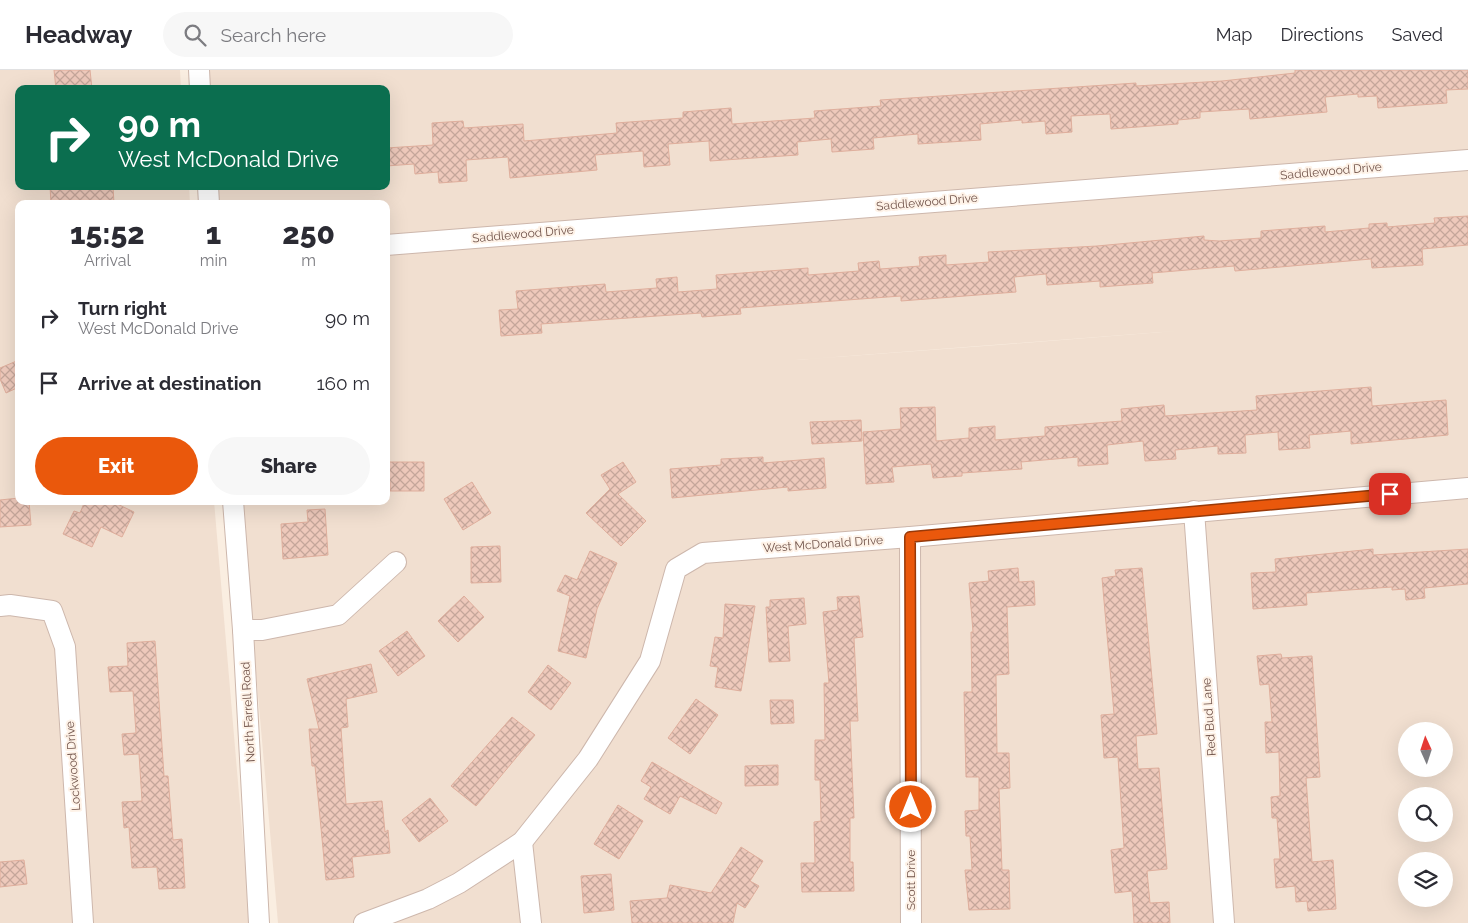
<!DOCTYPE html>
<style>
:root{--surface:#fff;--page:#f7f7f7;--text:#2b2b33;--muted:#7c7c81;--line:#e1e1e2;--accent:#ea580c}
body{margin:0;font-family:Raleway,sans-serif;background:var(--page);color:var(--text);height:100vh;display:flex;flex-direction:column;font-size:19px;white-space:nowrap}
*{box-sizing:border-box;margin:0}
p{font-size:16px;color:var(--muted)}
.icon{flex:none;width:28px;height:28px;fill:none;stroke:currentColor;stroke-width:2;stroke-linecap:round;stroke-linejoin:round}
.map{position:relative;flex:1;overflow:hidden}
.drawer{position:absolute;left:15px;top:130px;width:375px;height:305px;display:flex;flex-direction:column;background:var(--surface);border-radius:10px;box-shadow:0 5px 20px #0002}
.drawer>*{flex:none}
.top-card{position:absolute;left:15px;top:15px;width:375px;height:105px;border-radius:10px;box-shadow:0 5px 20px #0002;background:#0b6e4f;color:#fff;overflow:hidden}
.needle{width:32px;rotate:357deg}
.tools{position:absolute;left:1398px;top:652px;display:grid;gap:10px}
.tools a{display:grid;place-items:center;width:55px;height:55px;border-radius:50%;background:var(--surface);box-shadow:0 5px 20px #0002;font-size:25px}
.pin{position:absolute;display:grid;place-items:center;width:42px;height:42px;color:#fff;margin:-21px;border-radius:10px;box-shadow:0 2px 8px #0006}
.me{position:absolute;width:55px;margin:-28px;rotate:0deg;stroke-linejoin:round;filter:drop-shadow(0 0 4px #0008)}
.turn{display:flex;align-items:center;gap:18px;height:105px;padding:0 20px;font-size:22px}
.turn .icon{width:65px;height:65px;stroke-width:2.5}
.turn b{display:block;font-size:35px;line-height:42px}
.eta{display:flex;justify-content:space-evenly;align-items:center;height:85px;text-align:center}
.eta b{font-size:30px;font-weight:800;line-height:35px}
.cta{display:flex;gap:10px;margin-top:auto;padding:10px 20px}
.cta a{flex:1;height:58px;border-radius:30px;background:var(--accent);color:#fff;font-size:20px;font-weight:800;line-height:58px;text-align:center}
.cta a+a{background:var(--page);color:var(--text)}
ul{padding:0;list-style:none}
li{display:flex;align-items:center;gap:15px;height:65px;padding:0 20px}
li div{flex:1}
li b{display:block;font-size:19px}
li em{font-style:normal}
header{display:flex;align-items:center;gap:30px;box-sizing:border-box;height:70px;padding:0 25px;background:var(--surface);border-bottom:1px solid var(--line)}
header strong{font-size:24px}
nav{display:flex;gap:28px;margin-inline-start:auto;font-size:18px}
.search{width:350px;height:45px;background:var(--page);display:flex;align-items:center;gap:12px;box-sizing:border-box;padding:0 18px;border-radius:28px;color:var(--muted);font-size:19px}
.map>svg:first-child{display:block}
.residential{fill:#f1dfd0;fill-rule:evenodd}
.building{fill:url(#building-cross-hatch);stroke:#dfae9c}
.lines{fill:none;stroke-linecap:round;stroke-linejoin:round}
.minor-casing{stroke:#cdb7ac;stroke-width:22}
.minor{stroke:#fff;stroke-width:20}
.route-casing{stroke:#983908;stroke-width:12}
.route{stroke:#ea580c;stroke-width:9}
.labels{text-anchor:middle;stroke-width:4;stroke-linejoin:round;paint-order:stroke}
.street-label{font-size:12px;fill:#70534a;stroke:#fef2e7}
</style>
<header>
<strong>Headway</strong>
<div class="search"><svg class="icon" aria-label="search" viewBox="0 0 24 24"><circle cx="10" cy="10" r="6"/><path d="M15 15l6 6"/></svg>Search here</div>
<nav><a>Map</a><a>Directions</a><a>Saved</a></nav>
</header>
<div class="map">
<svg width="1468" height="853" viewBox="0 0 1468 853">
<defs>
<pattern id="building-cross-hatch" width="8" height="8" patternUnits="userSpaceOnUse" patternTransform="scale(1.25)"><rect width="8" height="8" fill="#eec9bb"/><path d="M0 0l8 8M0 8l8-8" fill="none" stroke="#c5a69a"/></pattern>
</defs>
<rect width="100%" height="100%" fill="#faeee1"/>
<!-- residential -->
<g class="residential">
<path d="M0 0H180L181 19H19V116H189L190 134H19V431H214L250 853H0Z"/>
<path d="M207 0H1468V853H278L241 431H386V134H218L216 116H386V19H209ZM1188 260 1024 273 796 290ZM1406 661H1444V699H1406ZM1406 726H1444V764H1406ZM1406 791H1444V829H1406Z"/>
</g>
<!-- building -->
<g class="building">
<path d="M54 0H90L92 19H56Z"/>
<path d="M1295 0H1468V19L1446 20 1447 33 1378 38 1377 26 1358 27V24L1325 27 1327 42 1250 49 1249 39 1200 42V48L1178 50V54L1111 59 1110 44 1071 46 1072 62 1046 64 1045 51 1022 53V50L980 54 981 70 918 74V64L873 68 874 79 832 82 831 69 797 72 798 85 710 91 709 71 668 74 670 95 644 97 643 81 595 85 597 100 510 108 508 87 466 90 467 111 439 113 438 102 415 104 414 94 386 96V78L433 75 432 53 463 51 464 58 523 54 524 71 617 63 616 53 683 48V42L731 38 732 54 815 48 814 41 881 36 880 30 1136 13V16L1222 11 1295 3Z"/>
<path d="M50 116H113L114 134H51Z"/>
<path d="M1468 146V175L1422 179 1423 195 1372 198 1371 189 1235 201 1234 196 1152 203 1153 213 1100 217V211L1047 215 1046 204 1014 207 1016 222 901 231V226L740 238 741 244 702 247 701 243 541 254 542 263 501 266 499 240 518 239 516 221 605 214 606 222 657 218 656 209 677 207 678 222 717 219 716 205 808 198V205L859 201 858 193 879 191 880 199 920 196 919 187 946 185V195L989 192 988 182 1097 176 1204 166V170L1219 171 1261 168V161L1325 156V162L1369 158V154L1387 153V157L1435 153 1434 148Z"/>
<path d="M19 290V317L6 323 0 309V298Z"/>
<path d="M1371 317 1372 336 1446 330 1448 365 1351 374V361L1309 365 1310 378 1279 380 1278 362 1245 365 1246 383 1218 384V376L1175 380 1176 389 1145 391 1143 371 1107 375 1108 394 1078 396V387L1021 392 1022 399 962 403V406L933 408 931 394 892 397 894 412 866 414 863 362 901 359 900 338 935 337 936 371 969 368V358L995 356V370L1045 366V357L1122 351 1121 339 1164 335 1165 346 1257 340 1256 326Z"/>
<path d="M861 350 862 371 812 374 810 352Z"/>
<path d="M763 387V393L824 388 826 418 788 421V417L672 428 670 399 721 395V389Z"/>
<path d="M386 392H424V421H390V412L386 411Z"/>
<path d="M623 392 636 412 618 424 646 451 621 476 586 443 610 419 601 405Z"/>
<path d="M472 412 491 443 463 460 444 429Z"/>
<path d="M19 428V431H29L31 455 0 457V430Z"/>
<path d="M85 431H111L134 442 122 467 101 457 92 477 63 464 74 441 80 443Z"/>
<path d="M325 439 328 485 283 489 281 454 308 452 307 440Z"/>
<path d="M500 476 501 512 471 513V477Z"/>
<path d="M1373 479V485L1468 479V514L1424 518 1425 528 1406 530 1405 519 1392 520V517L1306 523 1307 535 1253 539 1251 503 1276 502 1275 489Z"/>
<path d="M590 481 617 493 597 539 586 588 558 581 570 526 557 521 565 505 577 510Z"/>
<path d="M1018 498 1019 512 1034 511 1035 535 1007 537 1009 604 996 605 997 683H1009L1010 718 999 719 1002 800H1009L1010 839 969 840 965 800H972L970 766H966L965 741 979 740V707H966L964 622H972L971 562H973L969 513 989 511 988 501Z"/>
<path d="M1142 498 1157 664 1136 666 1138 699 1159 698 1167 799 1147 801 1150 833 1169 832 1170 853H1134L1132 821 1115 823 1111 780 1124 778 1118 687 1104 688 1101 645 1114 644 1102 508 1116 506 1115 500Z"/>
<path d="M464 526 484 547 458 572 438 551Z"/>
<path d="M859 526 863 567 854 568 858 651H850L854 748H850V792H853L854 821 802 822 801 793H815L814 752 821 751 820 710H815V670H825L824 613H829L823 542 838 540 837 527Z"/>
<path d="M804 528 806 554 788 556 790 591 769 592 766 537H770V530Z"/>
<path d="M725 534 755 536 741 621 715 617 718 597 710 596 715 567 723 568Z"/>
<path d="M407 561 425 586 398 606 379 581Z"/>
<path d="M155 571 164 706H168L173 770 182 769 185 818 159 819 157 797 132 798 129 757 124 758 122 732 142 731 139 684 124 685 122 664 136 663 133 621 110 622 108 597 128 596 127 573Z"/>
<path d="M1281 584 1282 588 1312 586 1320 707 1306 708 1312 792 1333 790 1336 839 1308 841 1307 831 1296 832 1295 816 1276 818 1274 789H1280L1277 748H1272L1271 727 1280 726 1279 682 1266 683 1265 652H1272L1269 614 1260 615 1257 586Z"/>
<path d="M371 594 377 622 346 629 348 657 341 658 346 734 382 731 385 762 388 760 390 783 352 787 354 807 326 810 315 696H312L309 659H319L307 609Z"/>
<path d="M548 595 571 613 551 640 528 622Z"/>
<path d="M696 629 718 645 690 684 668 668Z"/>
<path d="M770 630H793L794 653 771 654Z"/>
<path d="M512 647 535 665 476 736 451 716Z"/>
<path d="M652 692 722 733 716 744 680 726 670 744 644 729 651 717 641 711Z"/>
<path d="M778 695V715L745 716V696Z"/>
<path d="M430 728 448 751 419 772 402 750Z"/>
<path d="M618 735 643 751 619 789 594 774Z"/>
<path d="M741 777 763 791 750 811 759 816 745 838 737 833 733 853H632L630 831 667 828 670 815 711 823Z"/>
<path d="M24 790 27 814 0 817V792Z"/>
<path d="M611 804 614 840 584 843 581 806Z"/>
</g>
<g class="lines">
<defs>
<g id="minor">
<path d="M199 0 200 19"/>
<path d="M208 116 209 134"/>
<path d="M386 175 1468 90"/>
<path d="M233 431 243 560 259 853"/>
<path d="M1194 441 1224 853"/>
<path d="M910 467 911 853"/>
<path d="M0 536 10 535 52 541 65 577 83 853"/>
<path d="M243 560H262L338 545 396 492"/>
<path d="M522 772 531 853"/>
<path d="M364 853 428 829 459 813 522 772 588 689 650 591 676 499 703 483 910 467 1468 418"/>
</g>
</defs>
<!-- minor casing -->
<use href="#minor" class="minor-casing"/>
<!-- minor -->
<use href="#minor" class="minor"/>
</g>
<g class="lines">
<defs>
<path id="route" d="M911 737 910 467 1390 424"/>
</defs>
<!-- route casing -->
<use href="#route" class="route-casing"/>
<!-- route -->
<use href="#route" class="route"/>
</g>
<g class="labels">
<!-- street labels -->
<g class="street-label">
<text transform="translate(1331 101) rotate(-5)" y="4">Saddlewood Drive</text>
<text transform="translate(927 132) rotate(-5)" y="4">Saddlewood Drive</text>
<text transform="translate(523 164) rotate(-5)" y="4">Saddlewood Drive</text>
<text transform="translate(823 474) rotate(-4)" y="4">West McDonald Drive</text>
<text transform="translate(248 642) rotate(-93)" y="4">North Farrell Road</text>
<text transform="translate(1209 647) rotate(-94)" y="4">Red Bud Lane</text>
<text transform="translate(73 696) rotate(-94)" y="4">Lockwood Drive</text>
<text transform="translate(911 810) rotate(-90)" y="4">Scott Drive</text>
</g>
</g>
</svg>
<div class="tools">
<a><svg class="needle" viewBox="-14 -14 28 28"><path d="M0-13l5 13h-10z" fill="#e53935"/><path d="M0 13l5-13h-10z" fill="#7c7c81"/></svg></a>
<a><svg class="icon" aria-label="search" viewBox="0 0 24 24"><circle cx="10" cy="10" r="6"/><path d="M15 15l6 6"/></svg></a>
<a><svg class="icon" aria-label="layers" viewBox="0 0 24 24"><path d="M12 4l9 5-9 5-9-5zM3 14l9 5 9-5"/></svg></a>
</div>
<div class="pin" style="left:1390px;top:424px;background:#d93025"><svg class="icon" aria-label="arrive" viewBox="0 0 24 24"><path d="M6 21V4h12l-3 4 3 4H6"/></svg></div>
<svg class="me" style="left:911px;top:737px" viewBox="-20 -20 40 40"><circle r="17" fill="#ea580c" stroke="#fff" stroke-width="3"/><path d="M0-11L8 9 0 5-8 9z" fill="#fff"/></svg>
<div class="top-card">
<div class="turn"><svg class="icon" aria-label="right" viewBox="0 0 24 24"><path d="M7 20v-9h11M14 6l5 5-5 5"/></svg><div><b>90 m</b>West McDonald Drive</div></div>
</div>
<section class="drawer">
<div class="eta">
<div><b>15:52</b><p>Arrival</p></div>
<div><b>1</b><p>min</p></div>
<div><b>250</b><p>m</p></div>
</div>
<ul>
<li><svg class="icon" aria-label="right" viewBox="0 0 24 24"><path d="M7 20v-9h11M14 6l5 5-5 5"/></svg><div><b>Turn right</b><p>West McDonald Drive</p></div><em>90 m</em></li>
<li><svg class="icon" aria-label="arrive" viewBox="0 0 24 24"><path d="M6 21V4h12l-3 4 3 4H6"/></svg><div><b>Arrive at destination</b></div><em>160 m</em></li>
</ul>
<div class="cta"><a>Exit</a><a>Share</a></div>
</section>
</div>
